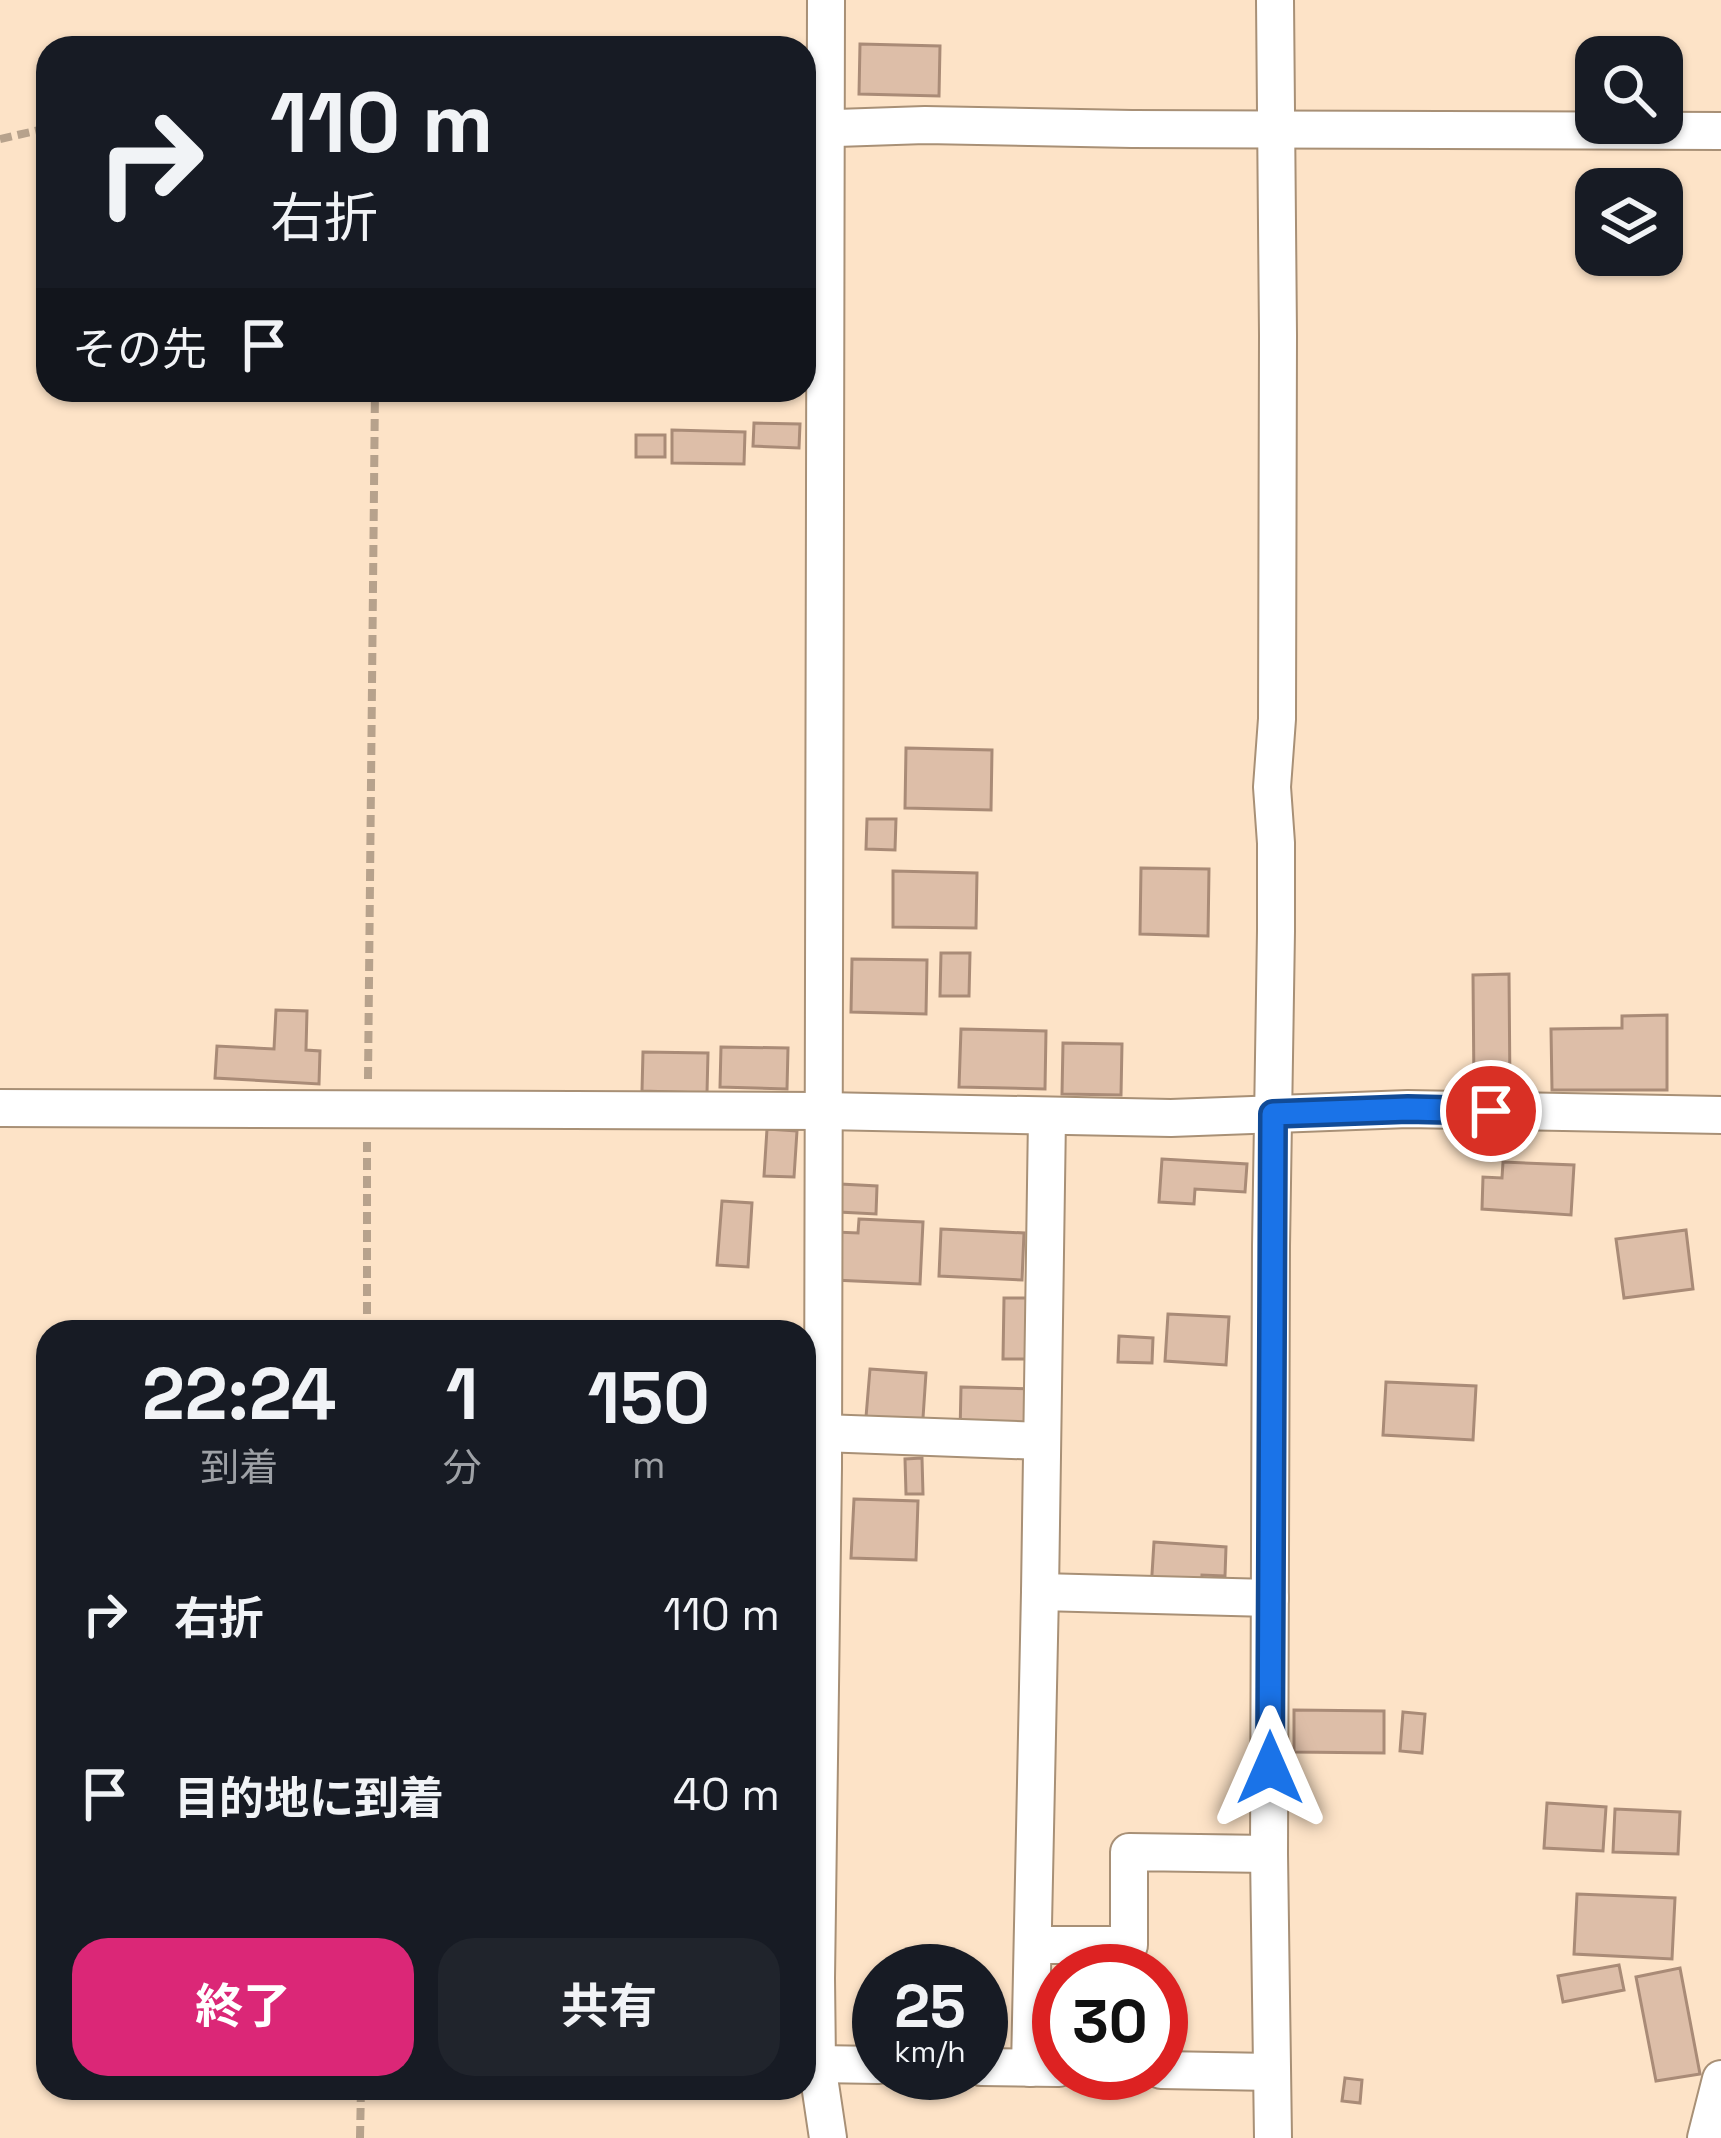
<!DOCTYPE html>
<html lang="ja">
<meta charset="utf-8">
<style>
:root{--surface:#171b24;--page:#20242c;--text:#f1f3f6;--muted:#9ea1a6;--accent:#db2777}
body{margin:0;font-family:"Space Grotesk","Noto Sans JP",sans-serif;background:var(--page);color:var(--text);height:100vh;display:flex;flex-direction:column;font-size:45px;white-space:nowrap}
*{box-sizing:border-box;margin:0}
p{font-size:39px;color:var(--muted)}
.icon{flex:none;width:66px;height:66px;fill:none;stroke:currentColor;stroke-width:2;stroke-linecap:round;stroke-linejoin:round}
.map{position:relative;flex:1;overflow:hidden}
.panel{position:absolute;left:36px;top:1320px;width:780px;height:780px;display:flex;flex-direction:column;background:var(--surface);border-radius:36px;box-shadow:0 3px 9px #0004}
.panel>*{flex:none}
.banner{position:absolute;left:36px;top:36px;width:780px;height:366px;border-radius:36px;box-shadow:0 3px 9px #0004;background:#171b24;color:var(--text);overflow:hidden}
.buttons{position:absolute;left:1575px;top:36px;display:grid;gap:24px}
.buttons a{display:grid;place-items:center;width:108px;height:108px;border-radius:24px;background:var(--surface);box-shadow:0 3px 9px #0004;font-size:60px}
.speed{position:absolute;left:852px;top:1944px;display:flex;gap:24px;font-size:60px;font-weight:700;text-align:center}
.speed>*{display:grid;place-content:center;width:156px;height:156px;border-radius:50%;background:var(--surface);box-shadow:0 3px 9px #0004;line-height:1}
.speed small{font-size:30px;font-weight:400}
.speed .limit{border:18px solid #d22;background:#fff;color:#111}
.pin{position:absolute;display:grid;place-items:center;width:102px;height:102px;color:#fff;margin:-51px;border:6px solid #fff;border-radius:50%;box-shadow:0 3px 12px #0007}
.me{position:absolute;width:132px;margin:-66px;rotate:0deg;stroke-linejoin:round;filter:drop-shadow(0 0 9px #0008)}
.turn{display:flex;align-items:center;gap:42px;height:252px;padding:0 36px;font-size:54px}
.turn .icon{width:156px;height:156px;stroke-width:2.5}
.turn b{display:block;font-size:84px;line-height:102px}
.then{display:flex;align-items:center;height:114px;padding:0 36px;background:#0003;gap:24px;font-size:45px}
.eta{display:flex;justify-content:space-evenly;align-items:center;height:204px;text-align:center}
.eta b{font-size:72px;font-weight:700;line-height:84px}
.action{display:flex;gap:24px;margin-top:auto;padding:24px 36px}
.action a{flex:1;height:138px;border-radius:36px;background:var(--accent);color:#fff;font-size:48px;font-weight:700;line-height:138px;text-align:center}
.action a+a{background:var(--page);color:var(--text)}
ul{padding:0;list-style:none}
li{display:flex;align-items:center;gap:36px;height:180px;padding:0 36px}
li div{flex:1}
li b{display:block;font-size:45px}
li em{font-style:normal}
.map>svg:first-child{display:block}
.building{fill:#ddbea8;stroke:#a98b77;stroke-width:3}
.lines{fill:none;stroke-linecap:round;stroke-linejoin:round}
.minor-casing{stroke:#a89076;stroke-width:40}
.path{stroke:#b7a28c;stroke-width:8;stroke-dasharray:12 6;stroke-linecap:butt}
.minor{stroke:#fff;stroke-width:36}
.route-casing{stroke:#114b97;stroke-width:30}
.route{stroke:#1a73e8;stroke-width:21}
</style>
<div class="map">
<svg width="1721" height="2138" viewBox="0 0 1721 2138">
<rect width="100%" height="100%" fill="#fde3c7"/>
<!-- building -->
<g class="building">
<path d="M860 44 940 46 939 96 859 94Z"/>
<path d="M754 423 800 424 799 448 753 446Z"/>
<path d="M672 430 745 432 744 464 672 463Z"/>
<rect x="636" y="435" width="29" height="22"/>
<path d="M906 748 992 750 991 810 905 808Z"/>
<path d="M867 819H896L895 850 866 849Z"/>
<path d="M1141 868 1209 869 1208 936 1140 934Z"/>
<path d="M893 871 977 873 976 928 893 927Z"/>
<path d="M941 953H970L969 996H940Z"/>
<path d="M852 959 927 960 926 1014 851 1012Z"/>
<path d="M1509 974 1510 1091H1474L1473 975Z"/>
<path d="M276 1010 307 1011 306 1050 320 1051 319 1084 215 1078 217 1046 274 1049Z"/>
<path d="M1667 1015V1090H1552L1551 1029 1622 1028V1016Z"/>
<path d="M961 1029 1046 1031 1045 1089 959 1087Z"/>
<path d="M1063 1043 1122 1044 1121 1095 1062 1094Z"/>
<path d="M721 1047 788 1048 787 1089 720 1087Z"/>
<path d="M643 1052 708 1053 707 1093 642 1091Z"/>
<path d="M767 1129 797 1131 794 1177 764 1176Z"/>
<path d="M1162 1159 1247 1164 1245 1192 1195 1189 1194 1204 1159 1202Z"/>
<path d="M1503 1162 1574 1165 1571 1215 1482 1209 1483 1177 1502 1178Z"/>
<path d="M840 1184 877 1186 876 1214 839 1212Z"/>
<path d="M722 1201 752 1203 748 1267 717 1265Z"/>
<path d="M859 1219 923 1222 920 1284 834 1280 836 1232 858 1233Z"/>
<path d="M941 1229 1024 1233 1022 1280 939 1276Z"/>
<path d="M1686 1230 1693 1289 1624 1298 1616 1239Z"/>
<path d="M1004 1298H1036L1035 1359H1003Z"/>
<path d="M1168 1314 1229 1317 1226 1365 1165 1361Z"/>
<path d="M1119 1336 1153 1338 1152 1363 1118 1362Z"/>
<path d="M870 1369 926 1373 922 1433 865 1429Z"/>
<path d="M1386 1382 1476 1386 1473 1440 1383 1435Z"/>
<path d="M961 1387 1036 1389 1035 1435 960 1434Z"/>
<path d="M922 1458 923 1494H906L905 1459Z"/>
<path d="M854 1499 918 1501 916 1560 851 1558Z"/>
<path d="M1154 1542 1226 1547 1225 1576 1202 1575 1201 1593 1151 1590Z"/>
<path d="M1294 1710 1384 1711V1753L1294 1752Z"/>
<path d="M1403 1712 1425 1714 1422 1753 1400 1751Z"/>
<path d="M1547 1803 1606 1807 1603 1851 1544 1848Z"/>
<path d="M1615 1809 1680 1812 1678 1854 1613 1852Z"/>
<path d="M1577 1894 1675 1898 1672 1959 1574 1954Z"/>
<path d="M1619 1965 1624 1990 1563 2002 1558 1976Z"/>
<path d="M1680 1968 1700 2074 1656 2081 1636 1977Z"/>
<path d="M1345 2078 1362 2080 1360 2103 1342 2101Z"/>
</g>
<g class="lines">
<defs>
<g id="minor">
<path d="M826 0 823 1468 816 1978 817 2064 828 2138"/>
<path d="M807 129 925 125 1132 129 1721 131"/>
<path d="M0 1108 824 1111 1171 1118 1408 1109 1721 1115"/>
<path d="M822 1433 1042 1441"/>
<path d="M1040 1592 1270 1598"/>
<path d="M1034 1945H1129V1852L1269 1854"/>
<path d="M817 2064 879 2065"/>
<path d="M981 2067 1059 2068"/>
<path d="M1030 2068 1040 1592 1047 1117"/>
<path d="M1161 2070 1272 2072"/>
<path d="M1273 2138 1269 1854 1271 1246 1276 931V843L1272 787 1277 719 1278 335 1275 0"/>
<path d="M1706 2138 1721 2079"/>
</g>
</defs>
<!-- minor casing -->
<use href="#minor" class="minor-casing"/>
<!-- path -->
<g class="path">
<path d="M0 139 48 128"/>
<path d="M368 1079 375 390"/>
<path d="M367 1332V1142"/>
<path d="M360 2138 361 2088"/>
</g>
<!-- minor -->
<use href="#minor" class="minor"/>
</g>
<g class="lines">
<defs>
<path id="route" d="M1270 1768 1273 1114 1408 1109 1491 1111"/>
</defs>
<!-- route casing -->
<use href="#route" class="route-casing"/>
<!-- route -->
<use href="#route" class="route"/>
</g>
</svg>
<div class="buttons">
<a><svg class="icon" aria-label="search" viewBox="0 0 24 24"><circle cx="10" cy="10" r="6"/><path d="M15 15l6 6"/></svg></a>
<a><svg class="icon" aria-label="layers" viewBox="0 0 24 24"><path d="M12 4l9 5-9 5-9-5zM3 14l9 5 9-5"/></svg></a>
</div>
<div class="speed"><div>25<small>km/h</small></div><div class="limit">30</div></div>
<div class="pin" style="left:1491px;top:1111px;background:#d93025"><svg class="icon" aria-label="arrive" viewBox="0 0 24 24"><path d="M6 21V4h12l-3 4 3 4H6"/></svg></div>
<svg class="me" style="left:1270px;top:1768px" viewBox="-20 -20 40 40"><path d="M0-17L14 15 0 8-14 15z" fill="#1a73e8" stroke="#fff" stroke-width="4"/></svg>
<div class="banner">
<div class="turn"><svg class="icon" aria-label="right" viewBox="0 0 24 24"><path d="M7 20v-9h11M14 6l5 5-5 5"/></svg><div><b>110 m</b>右折</div></div>
<div class="then">その先<svg class="icon" aria-label="arrive" viewBox="0 0 24 24"><path d="M6 21V4h12l-3 4 3 4H6"/></svg></div>
</div>
<section class="panel">
<div class="eta">
<div><b>22:24</b><p>到着</p></div>
<div><b>1</b><p>分</p></div>
<div><b>150</b><p>m</p></div>
</div>
<ul>
<li><svg class="icon" aria-label="right" viewBox="0 0 24 24"><path d="M7 20v-9h11M14 6l5 5-5 5"/></svg><div><b>右折</b></div><em>110 m</em></li>
<li><svg class="icon" aria-label="arrive" viewBox="0 0 24 24"><path d="M6 21V4h12l-3 4 3 4H6"/></svg><div><b>目的地に到着</b></div><em>40 m</em></li>
</ul>
<div class="action"><a>終了</a><a>共有</a></div>
</section>
</div>
